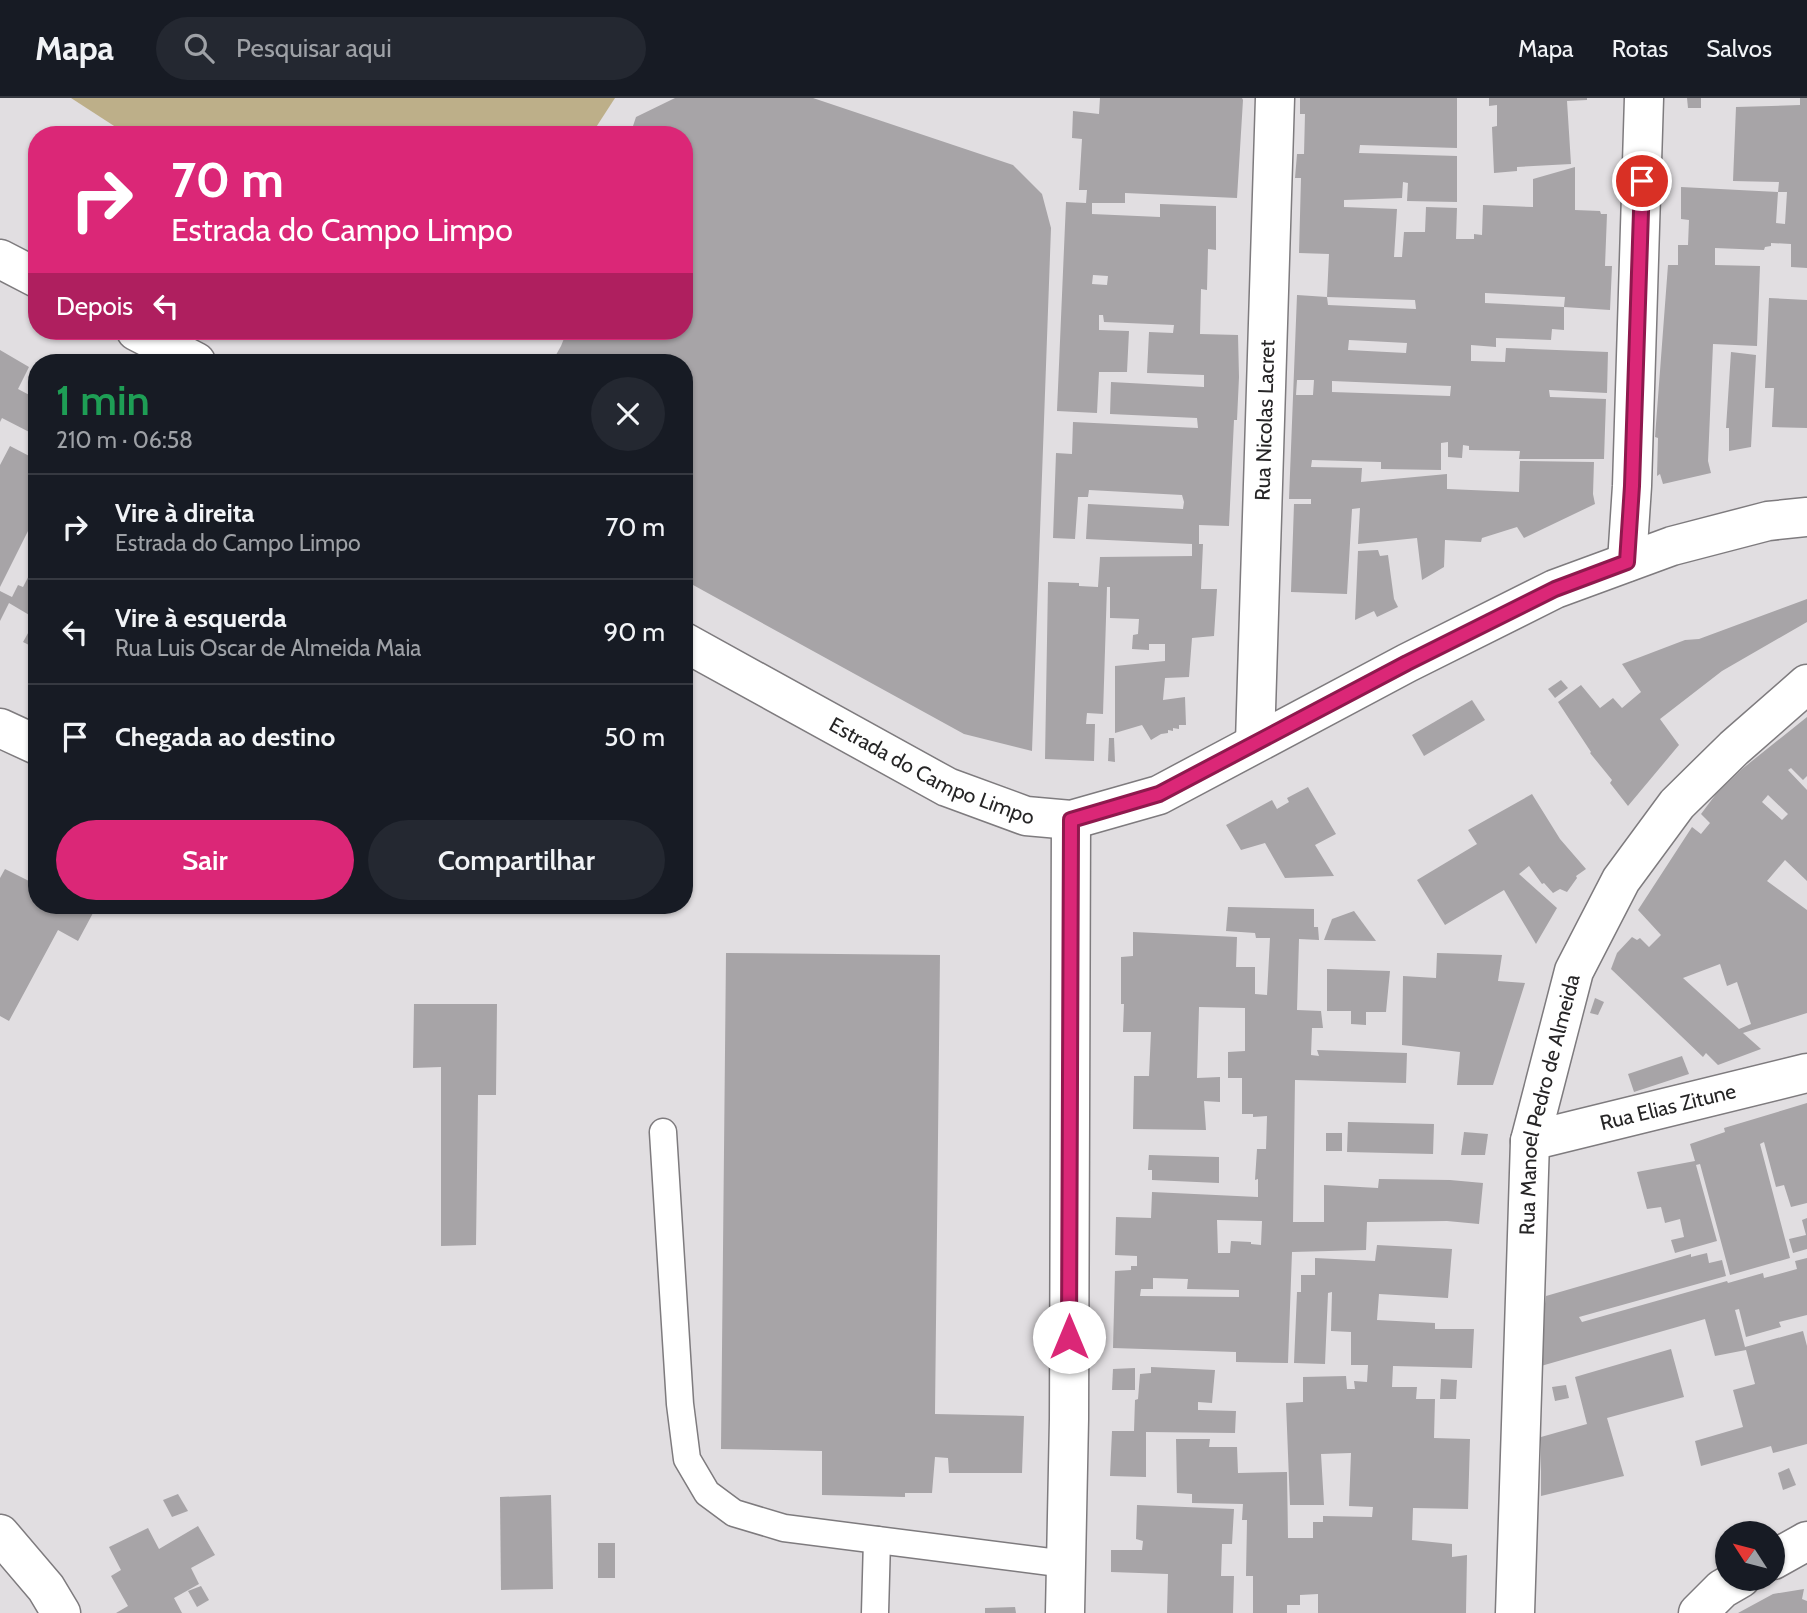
<!DOCTYPE html>
<html lang="pt">
<meta charset="utf-8">
<style>
:root{--surface:#171b24;--page:#242831;--text:#f1f3f6;--muted:#9ea1a6;--line:#363941;--accent:#db2777}
body{margin:0;font-family:Cabin,sans-serif;background:var(--page);color:var(--text);height:100vh;display:flex;flex-direction:column;font-size:26px;white-space:nowrap}
*{box-sizing:border-box;margin:0}
p{font-size:23px;color:var(--muted)}
.icon{flex:none;width:38px;height:38px;fill:none;stroke:currentColor;stroke-width:2;stroke-linecap:round;stroke-linejoin:round}
.map{position:relative;flex:1;overflow:hidden}
.side{position:absolute;left:28px;top:256px;width:665px;height:560px;display:flex;flex-direction:column;background:var(--surface);border-radius:28px;box-shadow:0 2px 5px #0004}
.side>*{flex:none}
.guide{position:absolute;left:28px;top:28px;width:665px;height:214px;border-radius:28px;box-shadow:0 2px 5px #0004;background:#db2777;color:#fff;overflow:hidden}
.needle{width:46px;rotate:306deg}
.buttons{position:absolute;left:1715px;top:1423px;display:grid;gap:14px}
.buttons a{display:grid;place-items:center;width:70px;height:70px;border-radius:50%;background:var(--surface);box-shadow:0 2px 5px #0004;font-size:35px}
.pin{position:absolute;display:grid;place-items:center;width:60px;height:60px;color:#fff;margin:-30px;border:4px solid #fff;border-radius:50%;box-shadow:0 2px 7px #0007}
.me{position:absolute;width:77px;margin:-38px;rotate:0deg;stroke-linejoin:round;filter:drop-shadow(0 0 5px #0008)}
.turn{display:flex;align-items:center;gap:24px;height:147px;padding:0 28px;font-size:32px}
.turn .icon{width:91px;height:91px;stroke-width:2.5}
.turn b{display:block;font-size:49px;line-height:60px}
.then{display:flex;align-items:center;height:66px;padding:0 28px;background:#0003;gap:14px;font-size:26px}
.round{display:grid;place-items:center;flex:none;width:74px;height:74px;border-radius:37px;background:var(--page)}
.summary{display:flex;align-items:center;justify-content:space-between;height:119px;padding:0 28px}
h1{font-size:42px;font-weight:600;line-height:52px;color:#1e9e55}
.button{display:flex;gap:14px;margin-top:auto;padding:14px 28px}
.button a{flex:1;height:80px;border-radius:42px;background:var(--accent);color:#fff;font-size:28px;font-weight:600;line-height:80px;text-align:center}
.button a+a{background:var(--page);color:var(--text)}
ul{padding:0;list-style:none}
li{display:flex;align-items:center;gap:21px;height:105px;padding:0 28px;border-top:2px solid var(--line)}
li div{flex:1}
li b{display:block;font-size:26px}
li em{font-style:normal}
header{display:flex;align-items:center;gap:42px;box-sizing:border-box;height:98px;padding:0 35px;background:var(--surface);border-bottom:2px solid var(--line)}
header strong{font-size:33px}
nav{display:flex;gap:38px;margin-inline-start:auto;font-size:24px}
.search{width:490px;height:63px;background:var(--page);display:flex;align-items:center;gap:18px;box-sizing:border-box;padding:0 24px;border-radius:38px;color:var(--muted);font-size:26px}
.map>svg:first-child{display:block}
.green{fill:#bdaf89}
.building{fill:#a7a4a7;fill-rule:evenodd}
.lines{fill:none;stroke-linecap:round;stroke-linejoin:round}
.lane-casing{stroke:#7e7b7e;stroke-width:29}
.street-casing{stroke:#7e7b7e;stroke-width:41}
.primary-casing{stroke:#7e7b7e;stroke-width:41}
.lane{stroke:#fff;stroke-width:26}
.street{stroke:#fff;stroke-width:38}
.primary{stroke:#fff;stroke-width:38}
.route-casing{stroke:#8e194d;stroke-width:18}
.route{stroke:#db2777;stroke-width:12}
.labels{text-anchor:middle;stroke-width:5;stroke-linejoin:round;paint-order:stroke}
.street-label{font-size:21px;fill:#262526;stroke:#e1dee1}
</style>
<header>
<strong>Mapa</strong>
<div class="search"><svg class="icon" aria-label="search" viewBox="0 0 24 24"><circle cx="10" cy="10" r="6"/><path d="M15 15l6 6"/></svg>Pesquisar aqui</div>
<nav><a>Mapa</a><a>Rotas</a><a>Salvos</a></nav>
</header>
<div class="map">
<svg width="1807" height="1515" viewBox="0 0 1807 1515">
<rect width="100%" height="100%" fill="#e1dee1"/>
<!-- green -->
<path class="green" d="M71 0H615L591 37H128Z"/>
<!-- building -->
<g class="building">
<path d="M675 0H813L1013 67 1042 96 1051 130 1032 653 964 636 684 482V264H552L561 248 567 233H684V37H630L636 19Z"/>
<path d="M1100 0H1242L1243 2 1237 100 1125 95V105H1092V116L1160 119V106L1216 108V152L1208 151 1207 192 1201 191 1200 236 1238 237 1239 279 1237 322H1234L1229 428 1199 427V446H1203L1201 491H1217L1214 538 1192 540 1189 579 1165 580 1163 602 1185 599 1186 627H1179V631L1173 630V633L1168 632V635L1161 636 1151 642 1142 627 1115 635V568L1165 563V546H1149V552L1132 551 1133 537 1138 536 1139 521 1110 520V489H1107L1103 616 1087 615 1086 626H1095L1094 663 1045 661 1048 484 1079 485V488L1098 489 1100 459 1192 458V446L1086 441 1088 406 1183 411 1184 404 1182 397 1089 392 1088 399H1078L1075 441 1053 440 1056 355 1072 356 1073 324 1198 330 1197 320 1110 316 1111 284 1204 289V277L1147 275 1149 234 1173 235 1174 227 1104 224 1103 217H1099V232L1129 233 1127 274H1099L1097 315 1057 313 1066 104 1086 105 1087 92H1079L1082 41 1072 40 1073 13 1099 16ZM1093 177 1108 178 1107 187 1092 186Z"/>
<path d="M1300 0H1457V50L1360 47 1359 55 1457 58V104L1407 103 1408 85 1403 84 1402 100 1344 102V109L1397 111 1394 159H1402L1404 134H1425L1426 109 1457 110 1456 141H1474V136L1482 137 1483 107 1533 109V81L1575 69V112L1600 113 1601 116H1607L1605 168H1612L1610 212 1564 209V232L1552 231 1551 242 1496 240V249L1471 247V263L1505 264 1506 250 1608 254 1607 295 1549 292 1550 299 1606 301 1604 361H1519L1520 353 1469 352V348L1463 347 1462 360 1448 359V344L1441 345V372L1381 371V364L1312 362 1311 369 1362 370 1361 384 1447 376V391L1519 394 1520 363 1594 364 1593 396 1595 406 1524 440 1517 429 1482 440 1481 444 1445 442 1444 469 1422 482 1417 440 1358 446 1360 410 1352 411 1347 496 1291 494 1294 406H1311V401H1289L1297 197 1327 199 1329 156 1299 155 1301 80H1295L1297 56H1304L1305 16H1300ZM1485 195 1565 199 1564 209 1485 205ZM1327 199 1415 202 1416 211 1328 207ZM1349 242 1407 245 1406 255 1348 252ZM1297 282H1314L1313 297H1296ZM1332 283 1451 288 1450 298 1332 294Z"/>
<path d="M1489 0H1587V2L1567 3 1571 66 1517 69V73L1494 75 1492 29 1497 28V7L1489 8Z"/>
<path d="M1687 0H1701V10H1688Z"/>
<path d="M1800 0H1807V170L1791 169V146L1771 145V148L1765 149 1764 152 1715 150V167L1760 168 1757 248 1713 246 1708 363 1711 375 1663 386 1660 376 1657 378 1658 340 1655 339 1668 167H1678V147H1688L1689 122 1681 121V89L1778 94 1779 84 1733 83 1736 9 1800 7ZM1778 94H1787L1785 126 1776 125Z"/>
<path d="M1769 200 1807 202V330L1772 329 1774 290H1765Z"/>
<path d="M0 252 29 269 18 291 37 301V338L2 320 0 324Z"/>
<path d="M1731 254 1756 257 1751 349 1729 353V330H1726Z"/>
<path d="M10 348 37 362V422L34 421 0 489V367Z"/>
<path d="M1378 452 1380 458 1388 457 1394 501 1398 509 1377 519 1374 513 1355 522 1358 453Z"/>
<path d="M37 462V551L23 544 36 521 9 505 0 523V493L12 499 18 487 23 489Z"/>
<path d="M1807 501V524L1722 573 1660 621 1679 647 1628 708 1610 685 1612 682 1590 655 1591 654 1558 604 1581 587 1600 610 1613 600 1622 610 1641 594 1622 566 1685 542 1699 541Z"/>
<path d="M1561 582 1568 590 1555 600 1548 591Z"/>
<path d="M1472 602 1485 622 1424 658 1412 637Z"/>
<path d="M1807 619V678L1803 682 1791 670 1788 672 1807 692V783L1785 762 1767 783 1807 812V915L1743 935 1761 951 1718 967 1706 955 1703 959 1611 871 1617 855 1632 839 1637 842 1640 840 1649 849 1661 837 1638 812 1692 729 1701 736 1710 725 1701 716 1716 696 1742 671ZM1768 697 1788 716 1782 722 1762 704ZM1720 866 1727 888 1737 884 1751 926 1739 931 1683 880Z"/>
<path d="M1109 640H1114L1115 664 1108 663Z"/>
<path d="M1308 689 1336 736 1315 747 1334 778 1285 780 1265 745 1241 752 1226 727 1272 702 1277 711 1289 704 1287 700Z"/>
<path d="M1532 696 1560 741 1586 771 1576 778 1577 780 1567 794 1560 791 1553 795 1544 785 1542 786 1529 768 1519 776 1557 810 1536 846 1504 792 1445 827 1417 782 1477 746 1468 732Z"/>
<path d="M5 771 37 787V807H77L93 815 78 843 58 832 9 923 0 918V780Z"/>
<path d="M1228 809 1314 811V829H1318L1319 842 1299 841 1297 912 1321 913 1323 930H1312L1311 957 1319 958 1317 952 1407 955 1406 985 1295 982 1293 1124H1324V1087L1378 1090 1379 1081 1450 1082 1483 1085 1479 1126 1447 1123 1367 1124 1366 1152 1292 1154 1288 1265 1236 1264V1254L1113 1250 1115 1173 1131 1172V1168H1137V1158L1115 1157 1116 1119 1151 1120 1152 1094 1258 1099V1081L1255 1082 1257 1051H1266L1267 1018 1253 1019V1016H1242V980H1228V954L1245 953V910L1199 909 1197 980 1220 979V1004L1204 1003 1206 1032 1133 1031 1134 978H1149L1151 934H1123L1124 906H1121V859L1133 858V834L1237 839 1236 869H1255V896L1267 897 1270 840H1256L1255 835 1226 833ZM1217 1122 1262 1123 1261 1147 1251 1146V1144L1231 1143 1230 1155H1218ZM1153 1180 1188 1181 1187 1191 1239 1192V1199L1140 1198 1141 1191H1153Z"/>
<path d="M1354 813 1376 843 1324 842 1332 821Z"/>
<path d="M726 855 940 857 935 1316 1024 1318 1022 1375H949L948 1360 935 1359 932 1395H905V1399L822 1397V1353L721 1351Z"/>
<path d="M1437 855 1502 857 1498 883 1525 885 1493 987H1457L1460 954 1402 947 1403 878 1436 880Z"/>
<path d="M1327 871 1390 873 1386 914H1366V927L1351 926V913H1327Z"/>
<path d="M1595 900 1604 904 1598 917 1590 915Z"/>
<path d="M414 906H497L496 997H478L476 1147 441 1148V969L413 970Z"/>
<path d="M1682 958 1689 976 1634 994 1628 976Z"/>
<path d="M1807 1005V1105L1791 1109 1784 1087 1776 1089 1764 1044 1760 1046 1790 1160 1730 1177 1700 1066 1696 1067 1717 1143 1675 1155 1671 1142 1684 1139 1680 1121 1665 1125 1661 1109 1647 1111 1637 1074 1695 1063 1690 1046 1725 1034 1724 1030Z"/>
<path d="M1348 1024 1434 1026 1433 1056 1347 1054Z"/>
<path d="M1464 1034 1488 1036 1485 1057H1461Z"/>
<rect x="1326" y="1035" width="16" height="18"/>
<path d="M1149 1057 1219 1059V1085L1152 1082V1072H1148Z"/>
<path d="M1807 1120V1151L1793 1155 1789 1141 1806 1137 1802 1122Z"/>
<path d="M1377 1147 1452 1151 1448 1200 1379 1196 1377 1222 1435 1225V1231H1474L1472 1270 1393 1268 1392 1289H1417L1416 1301H1435L1434 1340 1470 1341 1468 1411 1413 1410 1412 1442 1452 1446V1459L1467 1457 1466 1515H1318V1496L1300 1497V1507H1287V1515H1253V1478H1246L1247 1422H1242L1243 1406 1192 1405V1396L1177 1395 1176 1341H1210L1209 1349H1237L1238 1375 1287 1374 1288 1440H1313V1424H1323V1418L1372 1419 1373 1409 1349 1408 1351 1355 1321 1356 1324 1407H1290L1286 1305 1303 1304V1279L1346 1278 1347 1291H1355L1354 1283 1367 1284 1368 1267H1351V1234L1331 1233 1332 1194 1328 1195 1325 1266 1294 1265 1297 1194H1301V1177H1315V1160L1375 1163Z"/>
<path d="M1707 1155 1709 1165 1722 1162 1726 1178 1579 1219 1582 1224 1727 1183 1728 1185 1763 1175 1764 1180 1797 1171 1795 1163 1807 1160V1217L1779 1224 1781 1229 1746 1239 1739 1211 1735 1212 1745 1249 1803 1233 1807 1248V1346L1773 1355 1771 1348 1701 1368 1695 1343 1743 1329 1733 1292 1755 1286 1746 1252 1715 1258 1705 1221 1541 1268 1542 1229 1546 1198 1691 1156V1159Z"/>
<path d="M1671 1251 1684 1299 1607 1320 1624 1378 1541 1398V1339L1587 1326 1575 1279Z"/>
<path d="M1151 1269 1215 1272 1212 1305 1198 1304V1312L1236 1313 1235 1335 1146 1334V1379L1110 1378 1112 1333H1134L1135 1302 1138 1301 1140 1276 1151 1275Z"/>
<path d="M1135 1270V1292H1112L1113 1271Z"/>
<path d="M1441 1281 1457 1282 1456 1301H1440Z"/>
<path d="M1566 1287 1569 1300 1555 1303 1552 1289Z"/>
<path d="M1789 1370 1796 1387 1783 1392 1778 1375Z"/>
<path d="M178 1396 188 1413 172 1419 163 1402Z"/>
<path d="M551 1397 553 1491 501 1492 500 1399Z"/>
<path d="M1137 1407 1234 1411 1232 1446H1222L1221 1478H1234L1233 1515H1167L1168 1476 1111 1474V1452H1142L1143 1443 1136 1441Z"/>
<path d="M198 1428 215 1457 191 1470 199 1486 174 1500 182 1515H116L128 1508 111 1478 121 1472 109 1449 148 1430 159 1451Z"/>
<rect x="598" y="1445" width="17" height="35"/>
<path d="M201 1488 209 1502 197 1509 188 1493Z"/>
<path d="M1804 1491 1802 1501 1807 1503V1515H1738L1773 1496Z"/>
<path d="M1015 1509 1016 1515H985V1510Z"/>
</g>
<g class="lines">
<defs>
<g id="lane">
<path d="M663 1034 680 1306 687 1361 707 1395 734 1415 784 1430 1066 1466"/>
<path d="M875 1515 877 1442"/>
</g>
<g id="street">
<path d="M1627 464 1632 388 1644 0"/>
<path d="M0 630 37 647"/>
<path id="s1" d="M1255 644 1275 0"/>
<path id="s2" d="M1530 1043 1807 975"/>
<path d="M0 1436 46 1490 61 1515"/>
<path d="M1773 1462 1807 1443"/>
<path d="M1065 1515 1069 1321 1071 722"/>
<path id="s3" d="M1515 1515 1530 1043 1574 873 1621 782 1677 706 1734 650 1807 586"/>
<path d="M1698 1515 1722 1491 1741 1480"/>
</g>
<g id="primary">
<path d="M0 161 37 180"/>
<path d="M136 233 196 264"/>
<path id="s4" d="M684 544 947 689 1026 718 1071 722 1159 697 1407 565 1555 491 1672 448 1768 423 1807 419"/>
</g>
</defs>
<!-- lane casing -->
<use href="#lane" class="lane-casing"/>
<!-- street casing -->
<use href="#street" class="street-casing"/>
<!-- primary casing -->
<use href="#primary" class="primary-casing"/>
<!-- lane -->
<use href="#lane" class="lane"/>
<!-- street -->
<use href="#street" class="street"/>
<!-- primary -->
<use href="#primary" class="primary"/>
</g>
<g class="lines">
<defs>
<path id="route" d="M1069 1239 1071 722 1159 696 1407 565 1555 491 1627 464 1632 388 1642 83"/>
</defs>
<!-- route casing -->
<use href="#route" class="route-casing"/>
<!-- route -->
<use href="#route" class="route"/>
</g>
<g class="labels">
<!-- street labels -->
<g class="street-label">
<text dy="7" stroke="none"><textPath href="#s1" startOffset="322">Rua Nicolas Lacret</textPath></text>
<text dy="7" stroke="none"><textPath href="#s4" startOffset="280">Estrada do Campo Limpo</textPath></text>
<text dy="7" stroke="none"><textPath href="#s3" startOffset="511">Rua Manoel Pedro de Almeida</textPath></text>
<text dy="7" stroke="none"><textPath href="#s2" startOffset="142">Rua Elias Zitune</textPath></text>
</g>
</g>
</svg>
<div class="buttons">
<a><svg class="needle" viewBox="-14 -14 28 28"><path d="M0-13l5 13h-10z" fill="#e53935"/><path d="M0 13l5-13h-10z" fill="#9ea1a6"/></svg></a>
</div>
<div class="pin" style="left:1642px;top:83px;background:#d93025"><svg class="icon" aria-label="arrive" viewBox="0 0 24 24"><path d="M6 21V4h12l-3 4 3 4H6"/></svg></div>
<svg class="me" style="left:1069px;top:1239px" viewBox="-20 -20 40 40"><circle r="19" fill="#fff"/><path d="M0-13L10 11 0 6-10 11z" fill="#db2777"/></svg>
<div class="guide">
<div class="turn"><svg class="icon" aria-label="right" viewBox="0 0 24 24"><path d="M7 20v-9h11M14 6l5 5-5 5"/></svg><div><b>70 m</b>Estrada do Campo Limpo</div></div>
<div class="then">Depois<svg class="icon" aria-label="left" viewBox="0 0 24 24"><path d="M17 20v-9H6M10 6l-5 5 5 5"/></svg></div>
</div>
<section class="side">
<div class="summary"><div><h1>1 min</h1><p>210 m · 06:58</p></div><a class="round"><svg class="icon" aria-label="close" viewBox="0 0 24 24"><path d="M6 6l12 12M18 6L6 18"/></svg></a></div>
<ul>
<li><svg class="icon" aria-label="right" viewBox="0 0 24 24"><path d="M7 20v-9h11M14 6l5 5-5 5"/></svg><div><b>Vire à direita</b><p>Estrada do Campo Limpo</p></div><em>70 m</em></li>
<li><svg class="icon" aria-label="left" viewBox="0 0 24 24"><path d="M17 20v-9H6M10 6l-5 5 5 5"/></svg><div><b>Vire à esquerda</b><p>Rua Luis Oscar de Almeida Maia</p></div><em>90 m</em></li>
<li><svg class="icon" aria-label="arrive" viewBox="0 0 24 24"><path d="M6 21V4h12l-3 4 3 4H6"/></svg><div><b>Chegada ao destino</b></div><em>50 m</em></li>
</ul>
<div class="button"><a>Sair</a><a>Compartilhar</a></div>
</section>
</div>
